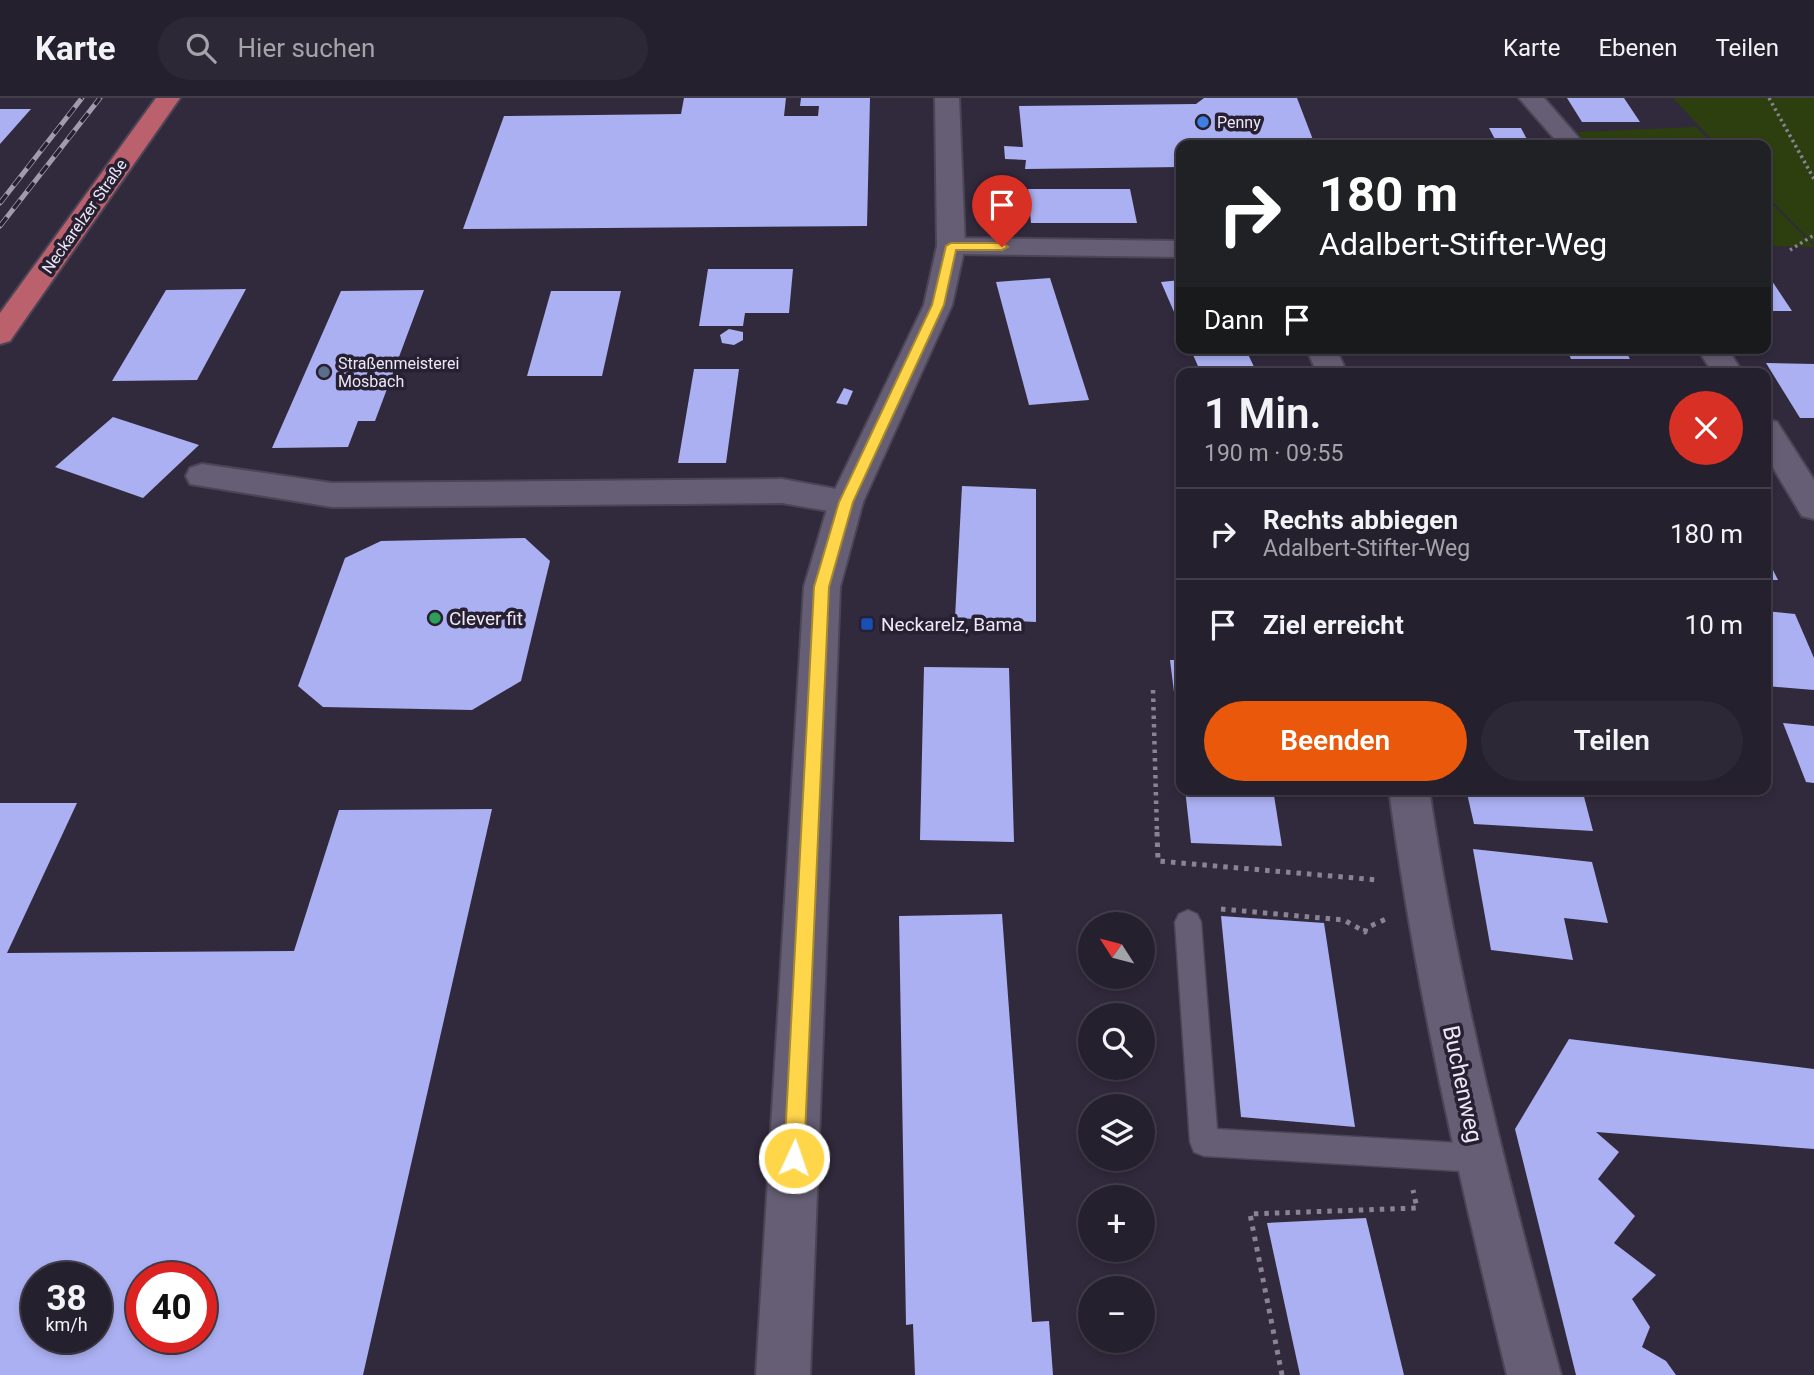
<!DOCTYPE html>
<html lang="de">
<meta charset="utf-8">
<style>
:root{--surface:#25202e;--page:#2d2836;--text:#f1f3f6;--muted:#a3a3aa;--line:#423e4a;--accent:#ea580c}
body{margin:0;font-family:Roboto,sans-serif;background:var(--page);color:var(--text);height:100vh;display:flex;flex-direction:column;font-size:26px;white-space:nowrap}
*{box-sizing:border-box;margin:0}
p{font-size:23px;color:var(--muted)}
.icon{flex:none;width:38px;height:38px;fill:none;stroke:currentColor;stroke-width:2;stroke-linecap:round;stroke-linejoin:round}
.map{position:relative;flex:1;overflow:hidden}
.sheet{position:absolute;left:1176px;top:270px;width:595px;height:427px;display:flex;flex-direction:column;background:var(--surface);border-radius:14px;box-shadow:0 4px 10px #0003,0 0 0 2px var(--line)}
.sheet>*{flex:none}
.hud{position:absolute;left:1176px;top:42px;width:595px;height:214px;border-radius:14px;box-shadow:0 4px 10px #0003,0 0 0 2px var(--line);background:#202124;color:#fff;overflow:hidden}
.needle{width:46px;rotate:306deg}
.tools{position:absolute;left:1078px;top:814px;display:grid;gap:14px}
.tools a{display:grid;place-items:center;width:77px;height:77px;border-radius:50%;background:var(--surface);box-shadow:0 4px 10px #0003,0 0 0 2px var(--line);font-size:35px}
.speed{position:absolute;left:21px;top:1164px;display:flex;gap:14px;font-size:35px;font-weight:700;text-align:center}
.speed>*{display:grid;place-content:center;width:91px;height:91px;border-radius:50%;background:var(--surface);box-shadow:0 4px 10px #0003,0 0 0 2px var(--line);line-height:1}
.speed small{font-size:18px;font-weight:400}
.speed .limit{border:10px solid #d22;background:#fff;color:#111}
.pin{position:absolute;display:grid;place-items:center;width:60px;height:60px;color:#fff;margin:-72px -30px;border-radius:50% 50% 50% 0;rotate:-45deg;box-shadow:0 0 7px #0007}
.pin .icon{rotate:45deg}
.me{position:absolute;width:77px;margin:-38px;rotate:3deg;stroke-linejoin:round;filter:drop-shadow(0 0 5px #0008)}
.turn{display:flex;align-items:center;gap:24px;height:147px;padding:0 28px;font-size:32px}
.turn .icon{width:91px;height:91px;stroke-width:2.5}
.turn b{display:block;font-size:49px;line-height:60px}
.then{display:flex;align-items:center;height:66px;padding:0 28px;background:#0003;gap:14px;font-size:26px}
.round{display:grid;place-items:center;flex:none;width:74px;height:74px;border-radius:37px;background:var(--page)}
.head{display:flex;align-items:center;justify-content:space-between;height:119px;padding:0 28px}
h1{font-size:42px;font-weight:600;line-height:52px}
.primary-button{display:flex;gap:14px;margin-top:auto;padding:14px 28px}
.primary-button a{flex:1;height:80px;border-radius:42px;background:var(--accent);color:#fff;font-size:28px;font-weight:600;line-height:80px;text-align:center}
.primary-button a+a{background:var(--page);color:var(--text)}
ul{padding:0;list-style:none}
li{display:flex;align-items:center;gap:21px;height:91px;padding:0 28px;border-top:2px solid var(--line)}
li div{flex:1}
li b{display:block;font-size:26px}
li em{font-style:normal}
header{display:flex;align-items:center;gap:42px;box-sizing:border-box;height:98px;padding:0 35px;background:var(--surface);border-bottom:2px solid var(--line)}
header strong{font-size:33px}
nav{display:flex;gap:38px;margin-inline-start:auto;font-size:24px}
.search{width:490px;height:63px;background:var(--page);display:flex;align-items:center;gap:18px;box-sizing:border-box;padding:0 24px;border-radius:38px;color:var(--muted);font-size:26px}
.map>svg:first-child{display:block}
.green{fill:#2d3f0f}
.building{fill:#abb0f2;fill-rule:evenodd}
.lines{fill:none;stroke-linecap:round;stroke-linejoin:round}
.service-casing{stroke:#4c4555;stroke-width:3}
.minor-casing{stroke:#4c4555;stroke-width:4}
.tertiary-casing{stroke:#4c4555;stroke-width:4}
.primary-casing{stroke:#4c4555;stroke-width:4}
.path-far2{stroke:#898494;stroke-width:3.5;stroke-dasharray:2.5 3.5;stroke-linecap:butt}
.path-far1{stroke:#898494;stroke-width:4.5;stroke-dasharray:3.5 5;stroke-linecap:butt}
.path{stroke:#898494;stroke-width:5;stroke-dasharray:4.5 6;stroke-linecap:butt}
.service{fill:#665e74;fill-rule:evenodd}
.minor{fill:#665e74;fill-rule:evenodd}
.tertiary{fill:#665e74;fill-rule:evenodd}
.primary{fill:#bb606d;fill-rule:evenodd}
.rail-casing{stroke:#a19cab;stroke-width:5}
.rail{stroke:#272032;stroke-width:3.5;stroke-dasharray:11;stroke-linecap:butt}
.route{fill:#ffd54a;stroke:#a68a30;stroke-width:2}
.shop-dot{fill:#3f7fe0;stroke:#272032;stroke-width:2.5}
.service-dot{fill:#5c6f8a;stroke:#272032;stroke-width:2.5}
.leisure-dot{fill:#2e9e5b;stroke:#272032;stroke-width:2.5}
.transit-dot{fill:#1a4fb4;stroke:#272032;stroke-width:2.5}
.labels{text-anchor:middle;stroke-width:7;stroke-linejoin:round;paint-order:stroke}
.far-poi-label{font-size:16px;fill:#ece8f5;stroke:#272032;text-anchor:start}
.far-street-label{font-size:16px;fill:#ece8f5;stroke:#272032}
.poi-label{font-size:19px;fill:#ece8f5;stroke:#272032;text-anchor:start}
.near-street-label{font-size:23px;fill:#ece8f5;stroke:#272032}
</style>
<header>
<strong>Karte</strong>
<div class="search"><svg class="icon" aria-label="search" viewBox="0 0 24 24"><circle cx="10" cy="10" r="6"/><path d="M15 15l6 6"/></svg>Hier suchen</div>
<nav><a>Karte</a><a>Ebenen</a><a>Teilen</a></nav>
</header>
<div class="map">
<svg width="1814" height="1277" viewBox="0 0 1814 1277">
<rect width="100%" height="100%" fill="#312a3d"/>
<!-- green -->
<g class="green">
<path d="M1673 0H1814V146L1766 97V47H1717Z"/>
<path d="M1696 29 1714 47H1588L1578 34Z"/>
<path d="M1766 100 1814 148V149L1766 148Z"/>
</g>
<!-- building -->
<g class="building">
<path d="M684 0H786L784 18H818L819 8H800L801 0H870L867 128 463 131 504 18 681 16Z"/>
<path d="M1204 0H1297L1315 47H1181V69L1025 71 1026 62 1005 61 1004 48 1023 49 1019 8 1196 6Z"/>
<path d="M1567 0H1624L1640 24H1582Z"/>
<path d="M0 11H31L0 46Z"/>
<path d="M1489 30H1521L1529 45H1497Z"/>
<path d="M1028 91H1130L1137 125H1031Z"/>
<path d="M708 171H793L789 215H745L743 228H699Z"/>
<path d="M1766 174 1792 213H1766Z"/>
<path d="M1050 180 1089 302 1029 307 996 184Z"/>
<path d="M1181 182V230L1161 184Z"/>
<path d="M246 191 197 282 112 283 166 192Z"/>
<path d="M424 192 375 323H358L348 349 272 350 341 193Z"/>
<path d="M551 193H621L602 278H527Z"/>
<path d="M729 231 743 234V242L734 247 722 245 720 237Z"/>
<path d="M1190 250H1245L1257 275H1201Z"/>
<path d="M1566 250H1624L1630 261H1571Z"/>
<path d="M1766 265 1814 266V320H1800Z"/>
<path d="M694 271H739L726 365H678Z"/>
<path d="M844 290 853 293 847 307 836 305Z"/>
<path d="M113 319 199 347 143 400 55 369Z"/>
<path d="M962 388 1036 391V524L955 520Z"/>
<path d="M525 440 550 463 521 583 472 612 323 609 298 588 345 460 381 443Z"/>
<path d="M1766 458 1778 482H1766Z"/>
<path d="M1766 513 1795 516 1814 560V592L1766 588Z"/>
<path d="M1170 562H1181V642H1180Z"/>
<path d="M924 569 1009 570 1014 744 920 742Z"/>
<path d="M1783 625 1814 628V685L1806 684Z"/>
<path d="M1185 691H1273L1282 748 1191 745Z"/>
<path d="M1466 691H1582L1593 733 1474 726Z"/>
<path d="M0 705H77L7 855 294 853 339 712 492 711 363 1277H0ZM37 1180H96V1239H37ZM142 1180H201V1239H142Z"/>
<path d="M1473 751 1592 764 1608 825 1564 820 1573 862 1491 852Z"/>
<path d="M1002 816 1032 1224 1049 1223 1053 1277H915L913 1226 906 1227 899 818Z"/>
<path d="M1221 818 1324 825 1355 1029 1241 1019Z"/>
<path d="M1569 941 1814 971V1051L1596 1034 1619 1054 1598 1081 1635 1118 1614 1145 1656 1177 1632 1201 1650 1229 1642 1249 1666 1263 1676 1277H1576L1515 1031Z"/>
<path d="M1366 1120 1404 1277H1300L1267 1125Z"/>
</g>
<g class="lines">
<defs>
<path id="service" d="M1188 812 1197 816 1201 824 1217 1031 1478 1046 1488 1050 1492 1060 1488 1070 1478 1074 1204 1058 1194 1054 1190 1044 1175 824 1179 816Z"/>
<g id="minor">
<path d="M1519 0H1544L1585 47H1560Z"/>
<path d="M951 140 1181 143V159L951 156 941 154 937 148 941 142Z"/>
<path d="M1306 250H1336L1347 275H1317Z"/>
<path d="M1697 250H1727L1743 275H1713Z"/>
<path d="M1766 321 1777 324 1814 382V421L1802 418 1766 358Z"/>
<path d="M202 366 332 385 782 381 858 395 863 404 858 413 846 416 782 405 332 409 190 386 186 378 190 370Z"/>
<path d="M1389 691H1429C1459 890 1508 1083 1561 1277H1507C1460 1083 1415 890 1389 691Z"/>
</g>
<path id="tertiary" d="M935 0H959L965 148 952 207 863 404 840 489 810 1277H756L804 489 829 404 924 207 937 148Z"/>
<path id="primary" d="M156 0H180L10 243 0 246V215Z"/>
</defs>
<!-- service casing -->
<use href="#service" class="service-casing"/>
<!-- minor casing -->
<use href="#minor" class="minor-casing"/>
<!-- tertiary casing -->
<use href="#tertiary" class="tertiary-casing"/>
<!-- primary casing -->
<use href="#primary" class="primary-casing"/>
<!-- path-far2 -->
<g class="path-far2">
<path d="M1769 0 1814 81"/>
<path d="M1790 152 1814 137"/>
</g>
<!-- path-far1 -->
<path class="path-far1" d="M1153 592 1157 736"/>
<!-- path -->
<g class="path">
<path d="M1157 734 1158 763 1378 782"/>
<path d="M1221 811 1344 822 1365 834 1366 830 1386 821"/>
<path d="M1282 1277 1250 1116 1417 1110 1413 1092"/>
</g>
<!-- service -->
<use href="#service" class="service"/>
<!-- minor -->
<use href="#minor" class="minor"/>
<!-- tertiary -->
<use href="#tertiary" class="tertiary"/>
<!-- primary -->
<use href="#primary" class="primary"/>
<defs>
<g id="rail">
<path d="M0 105 82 0"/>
<path d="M0 128 100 0"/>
</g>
</defs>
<!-- rail casing -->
<use href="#rail" class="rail-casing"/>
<!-- rail -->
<use href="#rail" class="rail"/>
</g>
<!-- route -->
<path class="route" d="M951 145H1002L1008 149 1002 152H956L944 207 853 404 829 489 804 1060 801 1067 794 1070 787 1067 784 1060 814 489 839 404 932 207 946 148Z"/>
<!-- markers -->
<circle class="shop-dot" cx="1203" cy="24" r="7"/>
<circle class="service-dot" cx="324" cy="274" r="7"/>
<circle class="leisure-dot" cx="435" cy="520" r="7"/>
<rect class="transit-dot" x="860" y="519" width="14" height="14" rx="3.5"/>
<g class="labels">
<!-- far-poi labels -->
<g class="far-poi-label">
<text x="1217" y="30">Penny</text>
<text x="338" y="271">Straßenmeisterei<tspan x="338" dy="18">Mosbach</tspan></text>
</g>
<!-- far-street labels -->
<g class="far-street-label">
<text transform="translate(84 118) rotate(-55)" y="6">Neckarelzer Straße</text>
</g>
<!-- poi labels -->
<g class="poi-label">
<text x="449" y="527">Clever fit</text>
<text x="881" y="533">Neckarelz, Bama</text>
</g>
<!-- near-street labels -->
<g class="near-street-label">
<text transform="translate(1463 986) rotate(78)" y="8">Buchenweg</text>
</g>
</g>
</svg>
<div class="tools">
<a><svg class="needle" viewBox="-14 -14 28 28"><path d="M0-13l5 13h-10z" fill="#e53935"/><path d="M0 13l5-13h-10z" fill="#a3a3aa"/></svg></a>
<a><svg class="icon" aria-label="search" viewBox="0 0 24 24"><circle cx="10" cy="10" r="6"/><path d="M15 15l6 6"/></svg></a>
<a><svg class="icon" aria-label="layers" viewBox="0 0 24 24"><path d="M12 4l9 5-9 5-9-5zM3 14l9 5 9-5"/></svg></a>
<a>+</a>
<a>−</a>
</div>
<div class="speed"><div>38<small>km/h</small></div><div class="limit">40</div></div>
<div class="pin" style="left:1002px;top:149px;background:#d93025"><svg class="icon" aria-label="arrive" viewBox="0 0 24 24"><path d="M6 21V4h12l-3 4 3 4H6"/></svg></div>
<svg class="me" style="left:794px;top:1060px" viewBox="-20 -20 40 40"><circle r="17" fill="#ffd54a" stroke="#fff" stroke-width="3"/><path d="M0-11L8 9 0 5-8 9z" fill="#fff"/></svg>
<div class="hud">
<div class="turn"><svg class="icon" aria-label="right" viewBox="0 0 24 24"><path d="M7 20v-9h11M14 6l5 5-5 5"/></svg><div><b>180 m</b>Adalbert-Stifter-Weg</div></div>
<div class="then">Dann<svg class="icon" aria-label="arrive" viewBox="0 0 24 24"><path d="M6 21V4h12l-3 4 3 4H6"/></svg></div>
</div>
<section class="sheet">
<div class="head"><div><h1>1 Min.</h1><p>190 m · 09:55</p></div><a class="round" style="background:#d93025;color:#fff"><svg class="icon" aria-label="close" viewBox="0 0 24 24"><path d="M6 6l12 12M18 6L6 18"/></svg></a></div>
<ul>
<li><svg class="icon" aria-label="right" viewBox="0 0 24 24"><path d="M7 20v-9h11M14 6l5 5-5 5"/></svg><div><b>Rechts abbiegen</b><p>Adalbert-Stifter-Weg</p></div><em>180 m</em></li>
<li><svg class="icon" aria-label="arrive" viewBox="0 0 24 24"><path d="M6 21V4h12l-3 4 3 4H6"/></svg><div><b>Ziel erreicht</b></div><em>10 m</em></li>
</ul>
<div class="primary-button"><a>Beenden</a><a>Teilen</a></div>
</section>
</div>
